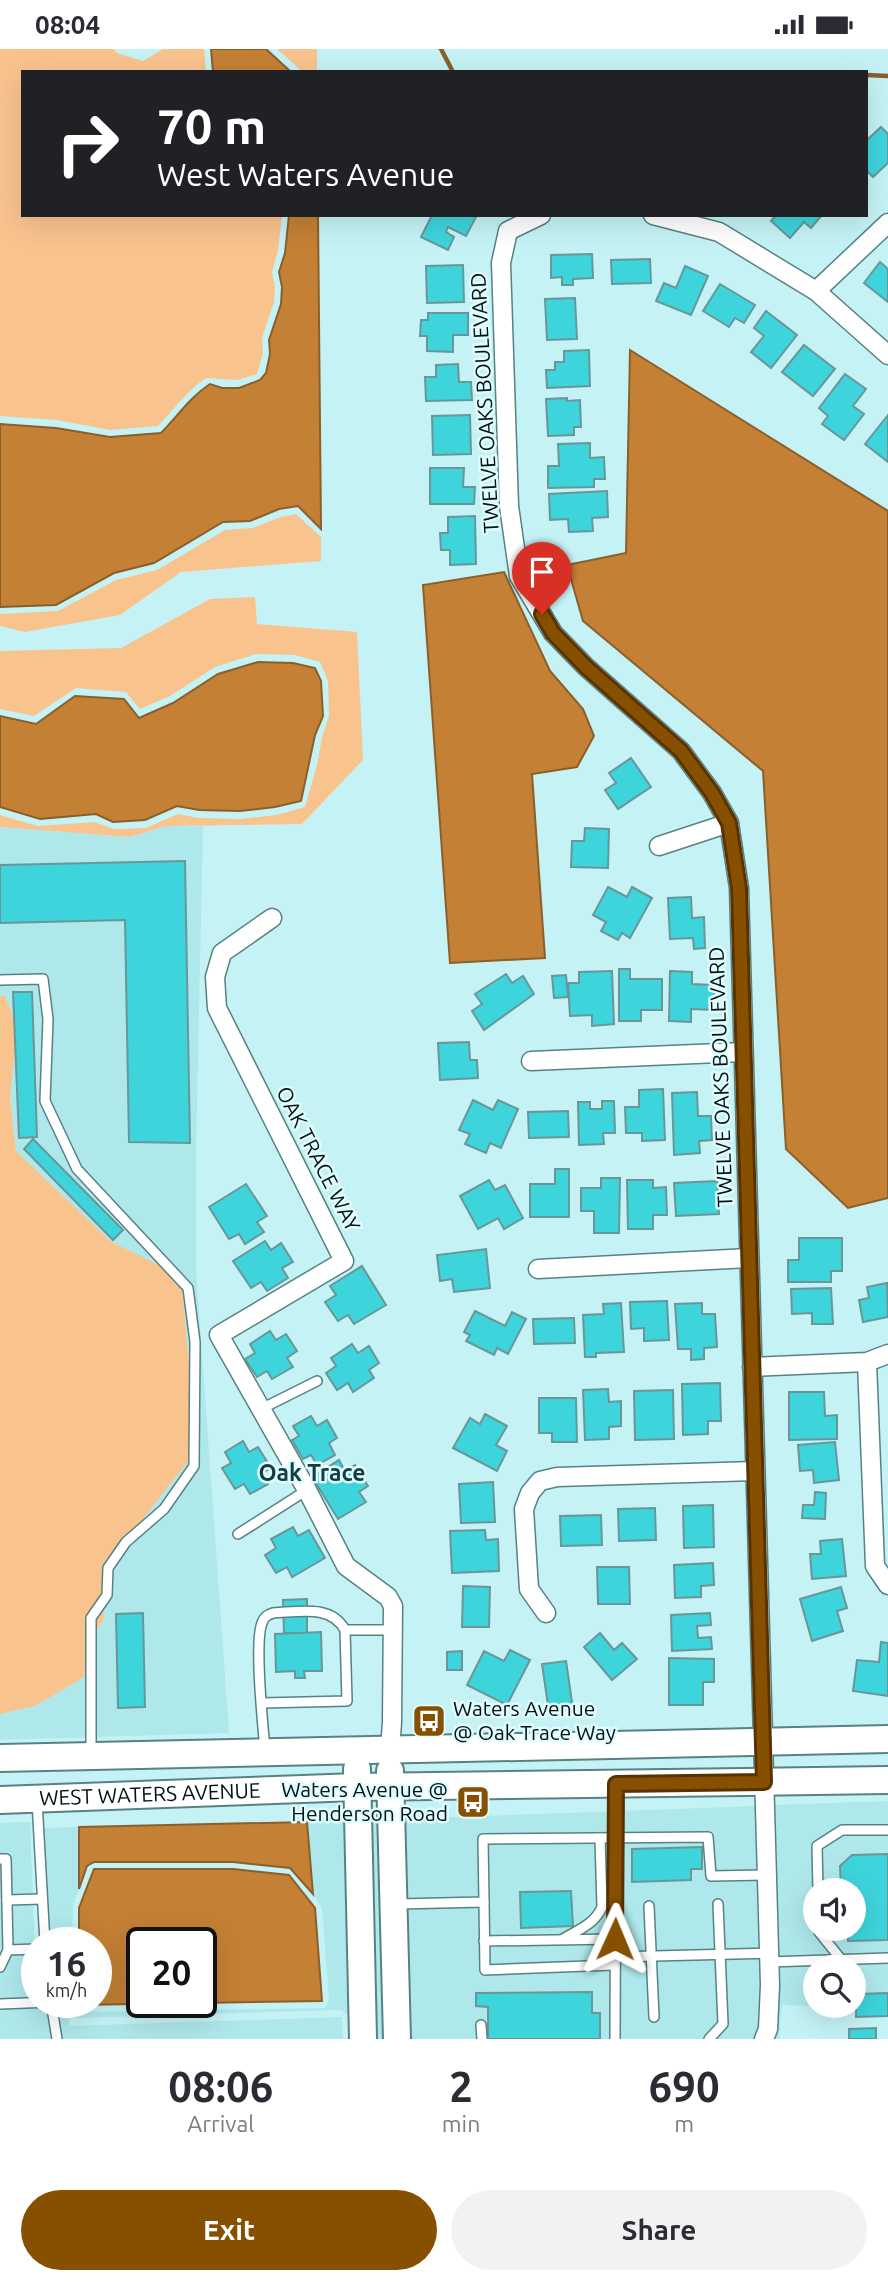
<!DOCTYPE html>
<style>
:root{--surface:#fff;--page:#f2f2f3;--text:#2b2b33;--muted:#7c7c81;--accent:#874f00}
body{margin:0;font-family:Ubuntu,sans-serif;background:var(--page);color:var(--text);height:100vh;display:flex;flex-direction:column;font-size:26px;white-space:nowrap}
*{box-sizing:border-box;margin:0}
p{font-size:23px;color:var(--muted)}
.icon{flex:none;width:38px;height:38px;fill:none;stroke:currentColor;stroke-width:2;stroke-linecap:round;stroke-linejoin:round}
.map{position:relative;height:1990px;overflow:hidden}
.sheet{display:flex;flex-direction:column;background:var(--surface);flex:1}
.sheet>*{flex:none}
.hud{position:absolute;left:21px;top:21px;width:847px;height:147px;border-radius:0px;box-shadow:0 7px 28px #0002;background:#202124;color:#fff;overflow:hidden}
.controls{position:absolute;left:803px;top:1829px;display:grid;gap:14px}
.controls a{display:grid;place-items:center;width:63px;height:63px;border-radius:50%;background:var(--surface);box-shadow:0 7px 28px #0002;font-size:35px}
.speed{position:absolute;left:21px;top:1878px;display:flex;gap:14px;font-size:35px;font-weight:700;text-align:center}
.speed>*{display:grid;place-content:center;width:91px;height:91px;border-radius:50%;background:var(--surface);box-shadow:0 7px 28px #0002;line-height:1}
.speed small{font-size:18px;font-weight:400}
.speed .limit{border:4px solid #111;border-radius:10px;background:#fff;color:#111}
.pin{position:absolute;display:grid;place-items:center;width:60px;height:60px;color:#fff;margin:-72px -30px;border-radius:50% 50% 50% 0;rotate:-45deg;box-shadow:0 0 7px #0007}
.pin .icon{rotate:45deg}
.me{position:absolute;width:77px;margin:-38px;rotate:1deg;stroke-linejoin:round;filter:drop-shadow(0 0 5px #0008)}
.turn{display:flex;align-items:center;gap:24px;height:147px;padding:0 21px;font-size:32px}
.turn .icon{width:91px;height:91px;stroke-width:2.5}
.turn b{display:block;font-size:49px;line-height:60px}
.eta{display:flex;justify-content:space-evenly;align-items:center;height:119px;text-align:center}
.eta b{font-size:42px;font-weight:700;line-height:49px}
.action{display:flex;gap:14px;margin-top:auto;padding:14px 21px}
.action a{flex:1;height:80px;border-radius:42px;background:var(--accent);color:#fff;font-size:28px;font-weight:700;line-height:80px;text-align:center}
.action a+a{background:var(--page);color:var(--text)}
.status{display:flex;justify-content:space-between;align-items:center;height:49px;padding:0 35px;background:var(--surface);direction:ltr}
.status svg{height:19px;fill:currentColor}
.map>svg:first-child{display:block}
.built{fill:#afe8eb;fill-rule:evenodd}
.green{fill:#f9c38e}
.water{fill:#c48035;stroke:#8a5f2b;stroke-width:2;fill-rule:evenodd}
.lines{fill:none;stroke-linecap:round;stroke-linejoin:round}
.stream{stroke:#8a5f2b;stroke-width:4.5}
.building{fill:#3ed4dc;stroke:#6a9698;stroke-width:2}
.lane-casing{stroke:#578284;stroke-width:12}
.street-casing{stroke:#578284;stroke-width:21}
.secondary-casing{stroke:#578284;stroke-width:30}
.lane{stroke:#fff;stroke-width:9}
.street{stroke:#fff;stroke-width:18}
.secondary{stroke:#fff;stroke-width:26}
.route-casing{stroke:#583300;stroke-width:18}
.route{stroke:#874f00;stroke-width:12}
.labels{text-anchor:middle;stroke-width:5;stroke-linejoin:round;paint-order:stroke}
.street-label{font-size:21px;fill:#031314;stroke:#e1fcfe}
.poi-label{font-size:21px;fill:#031314;stroke:#e1fcfe;text-anchor:start}
.neighbourhood-label{font-size:23px;font-weight:bold;fill:#113e40;stroke:#e1fcfe}
</style>
<div class="status"><b>08:04</b><svg viewBox="0 0 49 12"><path d="M0 12V9h3v3zM5 12V6h3v6zM10 12V3h3v9zM15 12V0h3v12zM26 1h20v11H26zM47 4h2v5h-2z"/></svg></div>
<div class="map">
<svg width="888" height="1990" viewBox="0 0 888 1990">
<rect width="100%" height="100%" fill="#c5f3f5"/>
<!-- built -->
<g class="built">
<path d="M166 777H203L196 1104V1221L229 1684 0 1691V1665L35 1657 87 1597 104 1570 102 1522 197 1401 181 1228 110 1192 16 1102 10 1050 17 978 5 947H0V778L130 788Z"/>
<path d="M888 1752V1959L782 1956 779 1990H773L772 1756ZM816 1841H854V1880H816ZM816 1918H854V1956H816Z"/>
<path d="M757 1757 762 1936 761 1977 755 1990H405L399 1770Z"/>
<path d="M365 1771H383L389 1990H371Z"/>
<path d="M350 1772 355 1990H349L348 1966 341 1961 75 1969V1963L325 1959 329 1951 322 1859 313 1845 307 1773Z"/>
<path d="M30 1773 37 1953H67L69 1977 342 1968 343 1990H0V1774Z"/>
<path d="M79 1778V1840L73 1856 72 1893H41L37 1779Z"/>
</g>
<!-- green -->
<g class="green">
<path d="M0 0H114L117 4 143 12 163 0H204L206 23H23V166H282L278 202 272 223 275 238 274 253 262 289 263 304 257 325 237 331 206 329C187 342 174 360 158 377L110 381 57 371 0 367Z"/>
<path d="M277 0H317V23H303Z"/>
<path d="M296 465 321 488V512L181 523 120 566 25 583 0 577V565L58 562 116 531 157 521 225 481 252 479 281 468Z"/>
<path d="M255 548 257 575 357 583 363 711 302 775 166 777 130 788 0 778V766L38 777 95 773 113 780 146 779 178 765 199 769 240 770 276 766 305 758 317 716 322 688 329 667 328 632 320 613 295 606 256 605 215 618 170 647 140 660 126 643 76 639 34 667 0 660V602L121 599 210 550Z"/>
<path d="M0 947H5L17 978 10 1050 16 1102 110 1192 181 1227 197 1401 102 1522 104 1570 87 1597 84 1628 35 1657 0 1665Z"/>
</g>
<!-- water -->
<g class="water">
<path d="M211 0H266L291 23H213Z"/>
<path d="M289 166H318L321 480 298 457 279 460 250 472 223 473 154 514 114 524 56 556 0 558V375L56 379 110 388 161 384C177 368 190 348 210 335L222 339H239L260 331 266 324 270 305 269 291 281 255 282 238 279 223 285 204Z"/>
<path d="M630 301 888 462V1149L848 1159 786 1100 763 722 583 572 567 516 626 504Z"/>
<path d="M504 523 550 622 583 660 594 687 577 718 532 725 545 909 450 914 423 536Z"/>
<path d="M258 613 293 614 315 619 321 632 323 667 315 686 301 752 275 758 240 762 199 761 177 757 145 771 113 773 96 765 40 770 0 758V667L36 675 75 647 124 650 139 669 173 654 218 625Z"/>
<path d="M307 1773 313 1845 290 1819 233 1813H94L87 1817 79 1840V1778Z"/>
<path d="M94 1820H233L289 1826 315 1859 322 1952 78 1956V1953H96V1894L79 1893V1859ZM142 1894H201V1953H142Z"/>
</g>
<g class="lines">
<!-- stream -->
<g class="stream">
<path d="M441 0 453 23"/>
<path d="M866 26 888 27"/>
</g>
</g>
<!-- building -->
<g class="building">
<path d="M881 78 888 85V114L873 128 866 121V92Z"/>
<path d="M432 166H472L476 168 466 187 448 178 446 183 454 188 448 201 421 188Z"/>
<path d="M776 166H822L811 179 804 173 790 189 771 172Z"/>
<path d="M592 205 593 229 573 230V236H562V228L551 229V206Z"/>
<path d="M650 210 651 234 612 235 611 211Z"/>
<path d="M880 213 888 220V253L864 234Z"/>
<path d="M463 216 464 253 427 254 426 217Z"/>
<path d="M685 217 708 227 691 266 656 252 664 234 676 239Z"/>
<path d="M720 235 755 256 744 274 735 269 729 278 703 262Z"/>
<path d="M575 249 577 290 547 291 545 250Z"/>
<path d="M766 262 797 286 771 319 751 303 764 287 754 279Z"/>
<path d="M428 264H468V286H453V303L427 302V287H420L421 271H428Z"/>
<path d="M804 296 835 320 813 347 782 323Z"/>
<path d="M589 301 590 337 547 339 546 321H555V313H564V302Z"/>
<path d="M458 315 459 333H471L472 351 426 352 425 328H436V316Z"/>
<path d="M845 325 866 340 853 357 864 365 844 391 822 375 828 367 819 359Z"/>
<path d="M567 349V352L580 351 581 378H574V386L548 387 546 350Z"/>
<path d="M470 366 471 405 433 406 432 367Z"/>
<path d="M888 366V413L865 395Z"/>
<path d="M590 394V409L604 408 605 430H594V438L548 439V417H559L558 395Z"/>
<path d="M430 419H464L463 438H475L474 455H430Z"/>
<path d="M607 442 608 468 592 469 593 482 569 483 568 470 550 471 549 445Z"/>
<path d="M475 467 476 515 450 516V501H441L440 484H448V468Z"/>
<path d="M631 709 651 738 618 760 605 741 616 734 609 724Z"/>
<path d="M585 779 609 780 608 819 571 818 572 792H584Z"/>
<path d="M185 812 190 1094 129 1093 125 871 0 874V816Z"/>
<path d="M608 838 627 848 632 838 652 849 630 889 622 884 618 891 601 882 606 873 593 866Z"/>
<path d="M691 848 692 869 704 868 705 899 694 900 693 889 670 890 668 849Z"/>
<path d="M619 920H630V930H662V961H641V972H619Z"/>
<path d="M612 922 614 975 592 977V966L570 967 568 934H579V923Z"/>
<path d="M670 922 692 923V935L714 936V961L691 960V973L669 972Z"/>
<path d="M506 925 512 934 523 927 534 945 484 981 472 962 482 955 475 945Z"/>
<path d="M566 926 568 948 554 949 552 927Z"/>
<path d="M13 943H32L37 1088 19 1089Z"/>
<path d="M469 993 470 1011H477L478 1029 440 1031 438 994Z"/>
<path d="M663 1040 665 1091 642 1092V1084H626L625 1058H639V1041Z"/>
<path d="M697 1043 698 1067H711L712 1091 699 1092 700 1104 674 1106 672 1044Z"/>
<path d="M473 1051 493 1061 498 1051 518 1060 501 1099 490 1094 486 1104 465 1095 470 1085 459 1081Z"/>
<path d="M602 1052H614L615 1084H603L604 1095 579 1096 578 1053H590V1060H602Z"/>
<path d="M568 1062 569 1088 529 1089 528 1063Z"/>
<path d="M33 1090 123 1181 113 1191 24 1100Z"/>
<path d="M555 1120H569V1168H530V1135H555Z"/>
<path d="M601 1129H620L619 1184H594V1162H581V1139H601Z"/>
<path d="M489 1131 495 1141 505 1136 523 1169 504 1180 498 1169 478 1180 460 1147Z"/>
<path d="M627 1131H653V1139L666 1138 667 1166H653V1180H628Z"/>
<path d="M717 1132 719 1165 676 1167 674 1134Z"/>
<path d="M246 1135 267 1167 257 1173 264 1183 245 1195 239 1185 229 1190 209 1158Z"/>
<path d="M799 1189H842V1222H831V1233H788V1211H799Z"/>
<path d="M265 1192 271 1201 281 1194 293 1213 282 1219 288 1229 267 1242 261 1233 251 1239 233 1212Z"/>
<path d="M486 1200 490 1239 454 1243 452 1230 440 1232 437 1206Z"/>
<path d="M362 1217 386 1256 354 1275 348 1266 338 1272 325 1253 336 1246 330 1237Z"/>
<path d="M887 1234 888 1268 863 1273 859 1251 869 1249 867 1238Z"/>
<path d="M831 1239 833 1275H812V1264L792 1265 791 1240Z"/>
<path d="M667 1252 669 1291 644 1292V1279L631 1280 630 1253Z"/>
<path d="M621 1254 624 1303 596 1304V1308H585L583 1266 604 1265 603 1255Z"/>
<path d="M702 1254V1265H715L717 1298 704 1299V1310L691 1311V1300H678L675 1255Z"/>
<path d="M475 1262 505 1277 512 1263 526 1270 508 1305 497 1299 494 1306 466 1292 470 1286 464 1283Z"/>
<path d="M574 1269 575 1294 534 1295 533 1270Z"/>
<path d="M270 1282 276 1291 286 1285 297 1302 287 1309 293 1318 272 1330 267 1322 257 1328 245 1310 255 1304 250 1295Z"/>
<path d="M352 1295 358 1304 369 1297 379 1314 369 1321 374 1329 353 1343 348 1334 337 1341 326 1324 336 1317 331 1309Z"/>
<path d="M720 1334 721 1372H708V1385L683 1386 682 1335Z"/>
<path d="M608 1340 609 1353 621 1352V1377L609 1378V1390L585 1391 583 1341Z"/>
<path d="M673 1341 674 1390 635 1391 634 1342Z"/>
<path d="M789 1343H824L825 1367 837 1366V1390L789 1391Z"/>
<path d="M539 1349H576L577 1393H552V1384H539Z"/>
<path d="M485 1365 507 1377 496 1396 507 1402 497 1422 453 1399 470 1369 480 1375Z"/>
<path d="M311 1367 317 1377 327 1371 337 1389 329 1394 335 1406 317 1416 311 1406 303 1410 292 1391 299 1387 293 1377Z"/>
<path d="M243 1392 249 1403 258 1398 271 1419 262 1424 268 1435 250 1445 244 1435 235 1440 222 1419 231 1414 225 1403Z"/>
<path d="M835 1393 839 1431 814 1434 813 1421 800 1422 798 1396Z"/>
<path d="M339 1411 345 1422 355 1416 368 1437 359 1443 366 1453 338 1470 312 1428Z"/>
<path d="M493 1433 495 1473 461 1474 459 1435Z"/>
<path d="M815 1443 826 1444 825 1470 802 1469 803 1456H814Z"/>
<path d="M713 1456 714 1498 684 1499 683 1457Z"/>
<path d="M655 1459 656 1491 619 1492 618 1460Z"/>
<path d="M601 1466 602 1496 561 1497 560 1467Z"/>
<path d="M293 1478 298 1487 309 1481 325 1509 292 1528 287 1518 276 1524 265 1506 276 1499 271 1490Z"/>
<path d="M485 1481 486 1491 498 1490 499 1522 452 1524 450 1482Z"/>
<path d="M842 1490 846 1527 812 1530 810 1505H821L820 1492Z"/>
<path d="M713 1514 714 1536 701 1537V1548L675 1549 674 1516Z"/>
<path d="M597 1518H629L630 1555H598Z"/>
<path d="M463 1537 490 1538 489 1578H462Z"/>
<path d="M841 1538 847 1559 837 1562 843 1582 812 1592 800 1550Z"/>
<path d="M307 1550V1584H284L283 1551Z"/>
<path d="M143 1564 145 1658 118 1659 116 1565Z"/>
<path d="M710 1564 711 1576 697 1577 698 1589 711 1588 712 1600 672 1602 671 1566Z"/>
<path d="M321 1583 322 1622H304L305 1629H295V1622L276 1623 275 1585Z"/>
<path d="M600 1584 614 1601 622 1594 637 1610 612 1631 584 1598Z"/>
<path d="M881 1593 888 1594V1647L853 1642 857 1611 879 1613Z"/>
<path d="M510 1601 530 1611 507 1656 467 1636 484 1602 504 1612Z"/>
<path d="M462 1602V1621H447V1603Z"/>
<path d="M669 1609 714 1610V1633H703V1656H669Z"/>
<path d="M566 1612 573 1660 549 1663 542 1615Z"/>
<path d="M702 1798V1820H691V1831L632 1833V1800Z"/>
<path d="M888 1805V1891L848 1892V1880H854V1841H841L840 1817 852 1806Z"/>
<path d="M571 1842 573 1877 521 1879 520 1843Z"/>
<path d="M592 1943V1964H600V1990H488V1958L476 1957V1944Z"/>
<path d="M888 1944V1967L856 1968V1945Z"/>
<path d="M876 1979V1990H849V1980Z"/>
</g>
<g class="lines">
<defs>
<g id="lane">
<path d="M0 931 43 930 48 970 45 1052 77 1120 188 1239 195 1293 194 1417 164 1460 126 1493 108 1519 107 1546 91 1569V1706"/>
<path d="M261 1360 317 1332"/>
<path d="M238 1485 307 1441"/>
<path d="M345 1581H393"/>
<path d="M262 1654 347 1652 345 1581C331 1555 299 1563 273 1564 267 1566 264 1568 262 1574 254 1594 263 1676 265 1701"/>
<path d="M37 1752 45 1894"/>
<path d="M0 1810H6L8 1901 0 1918"/>
<path d="M818 1841 817 1797 842 1781H888"/>
<path d="M7 1851 42 1850"/>
<path d="M484 1853 485 1921 614 1916"/>
<path d="M398 1855 484 1853 483 1790 708 1788 711 1827 767 1826"/>
<path d="M649 1857 654 1968"/>
<path d="M819 1880V1883L840 1909"/>
<path d="M563 1890C578 1881 595 1875 602 1858L600 1789"/>
<path d="M484 1892 615 1890"/>
<path d="M8 1901 37 1900"/>
<path d="M615 1908 769 1904"/>
<path d="M769 1913 888 1909"/>
<path d="M0 1955 51 1953 57 1990"/>
<path d="M481 1976 482 1990"/>
<path d="M615 1990 616 1737"/>
<path d="M709 1990 723 1975 718 1855"/>
</g>
<g id="street">
<path d="M541 166 508 182 501 214 509 457 519 527 553 584 586 618 681 702 712 744 729 774 739 839 770 1936 768 1980 764 1990"/>
<path d="M653 166 719 183 816 242 888 306"/>
<path d="M816 242 888 174"/>
<path d="M659 797 729 774"/>
<path d="M272 869 222 904 215 928 217 959 344 1212 219 1286 307 1441 346 1517 388 1548 393 1557 392 1673 390 1700"/>
<path d="M531 1012 743 1003"/>
<path d="M538 1220 749 1209"/>
<path d="M867 1313 875 1517 888 1536"/>
<path d="M752 1318 867 1313 888 1305"/>
<path d="M546 1564 529 1540 524 1460 530 1444 540 1432 557 1428 755 1422"/>
</g>
<g id="secondary">
<path d="M0 1709 888 1690"/>
<path d="M357 1720 363 1990"/>
<path d="M390 1722 397 1990"/>
<path id="s1" d="M0 1751 357 1738 888 1731"/>
</g>
</defs>
<!-- lane casing -->
<use href="#lane" class="lane-casing"/>
<!-- street casing -->
<use href="#street" class="street-casing"/>
<!-- secondary casing -->
<use href="#secondary" class="secondary-casing"/>
<!-- lane -->
<use href="#lane" class="lane"/>
<!-- street -->
<use href="#street" class="street"/>
<!-- secondary -->
<use href="#secondary" class="secondary"/>
</g>
<g class="lines">
<defs>
<path id="route" d="M542 565 553 584 586 618 681 702 712 744 729 774 739 839 764 1733 616 1735 615 1890"/>
</defs>
<!-- route casing -->
<use href="#route" class="route-casing"/>
<!-- route -->
<use href="#route" class="route"/>
</g>
<!-- icons -->
<defs>
<symbol id="bus-square" viewBox="-11 -11 22 22"><rect x="-9" y="-9" width="18" height="18" rx="4" fill="#874f00" stroke="#e1fcfe"/><path d="M-5-6H5V4H4V6H2V4H-2V6H-4V4H-5ZM-3.5-4V0h7V-4ZM-3.5 1.2v1.5H-2V1.2ZM2 1.2v1.5H3.5V1.2Z" fill="#fff"/></symbol>
</defs>
<g fill-rule="evenodd">
<use href="#bus-square" x="410" y="1653" width="38" height="38"/>
<use href="#bus-square" x="454" y="1734" width="38" height="38"/>
</g>
<g class="labels">
<!-- street labels -->
<g class="street-label">
<text transform="translate(485 354) rotate(-93)" y="7">TWELVE OAKS BOULEVARD</text>
<text transform="translate(721 1028) rotate(-92)" y="7">TWELVE OAKS BOULEVARD</text>
<text transform="translate(318 1110) rotate(63)" y="7">OAK TRACE WAY</text>
<text dy="7" stroke="none"><textPath href="#s1" startOffset="150">WEST WATERS AVENUE</textPath></text>
</g>
<!-- poi labels -->
<g class="poi-label">
<text x="453" y="1667">Waters Avenue<tspan x="453" dy="24">@ Oak Trace Way</tspan></text>
<text x="448" y="1748" text-anchor="end">Waters Avenue @<tspan x="448" dy="24">Henderson Road</tspan></text>
</g>
<!-- neighbourhood labels -->
<g class="neighbourhood-label">
<text x="312" y="1432">Oak Trace</text>
</g>
</g>
</svg>
<div class="controls">
<a><svg class="icon" aria-label="sound" viewBox="0 0 24 24"><path d="M4 9h4l5-4v14l-5-4H4zM17 9q2 3 0 6"/></svg></a>
<a><svg class="icon" aria-label="search" viewBox="0 0 24 24"><circle cx="10" cy="10" r="6"/><path d="M15 15l6 6"/></svg></a>
</div>
<div class="speed"><div>16<small>km/h</small></div><div class="limit">20</div></div>
<div class="pin" style="left:542px;top:565px;background:#d93025"><svg class="icon" aria-label="arrive" viewBox="0 0 24 24"><path d="M6 21V4h12l-3 4 3 4H6"/></svg></div>
<svg class="me" style="left:615px;top:1890px" viewBox="-20 -20 40 40"><path d="M0-17L14 15 0 8-14 15z" fill="#874f00" stroke="#fff" stroke-width="4"/></svg>
<div class="hud">
<div class="turn"><svg class="icon" aria-label="right" viewBox="0 0 24 24"><path d="M7 20v-9h11M14 6l5 5-5 5"/></svg><div><b>70 m</b>West Waters Avenue</div></div>
</div>
</div>
<section class="sheet">
<div class="eta">
<div><b>08:06</b><p>Arrival</p></div>
<div><b>2</b><p>min</p></div>
<div><b>690</b><p>m</p></div>
</div>
<div class="action"><a>Exit</a><a>Share</a></div>
</section>
